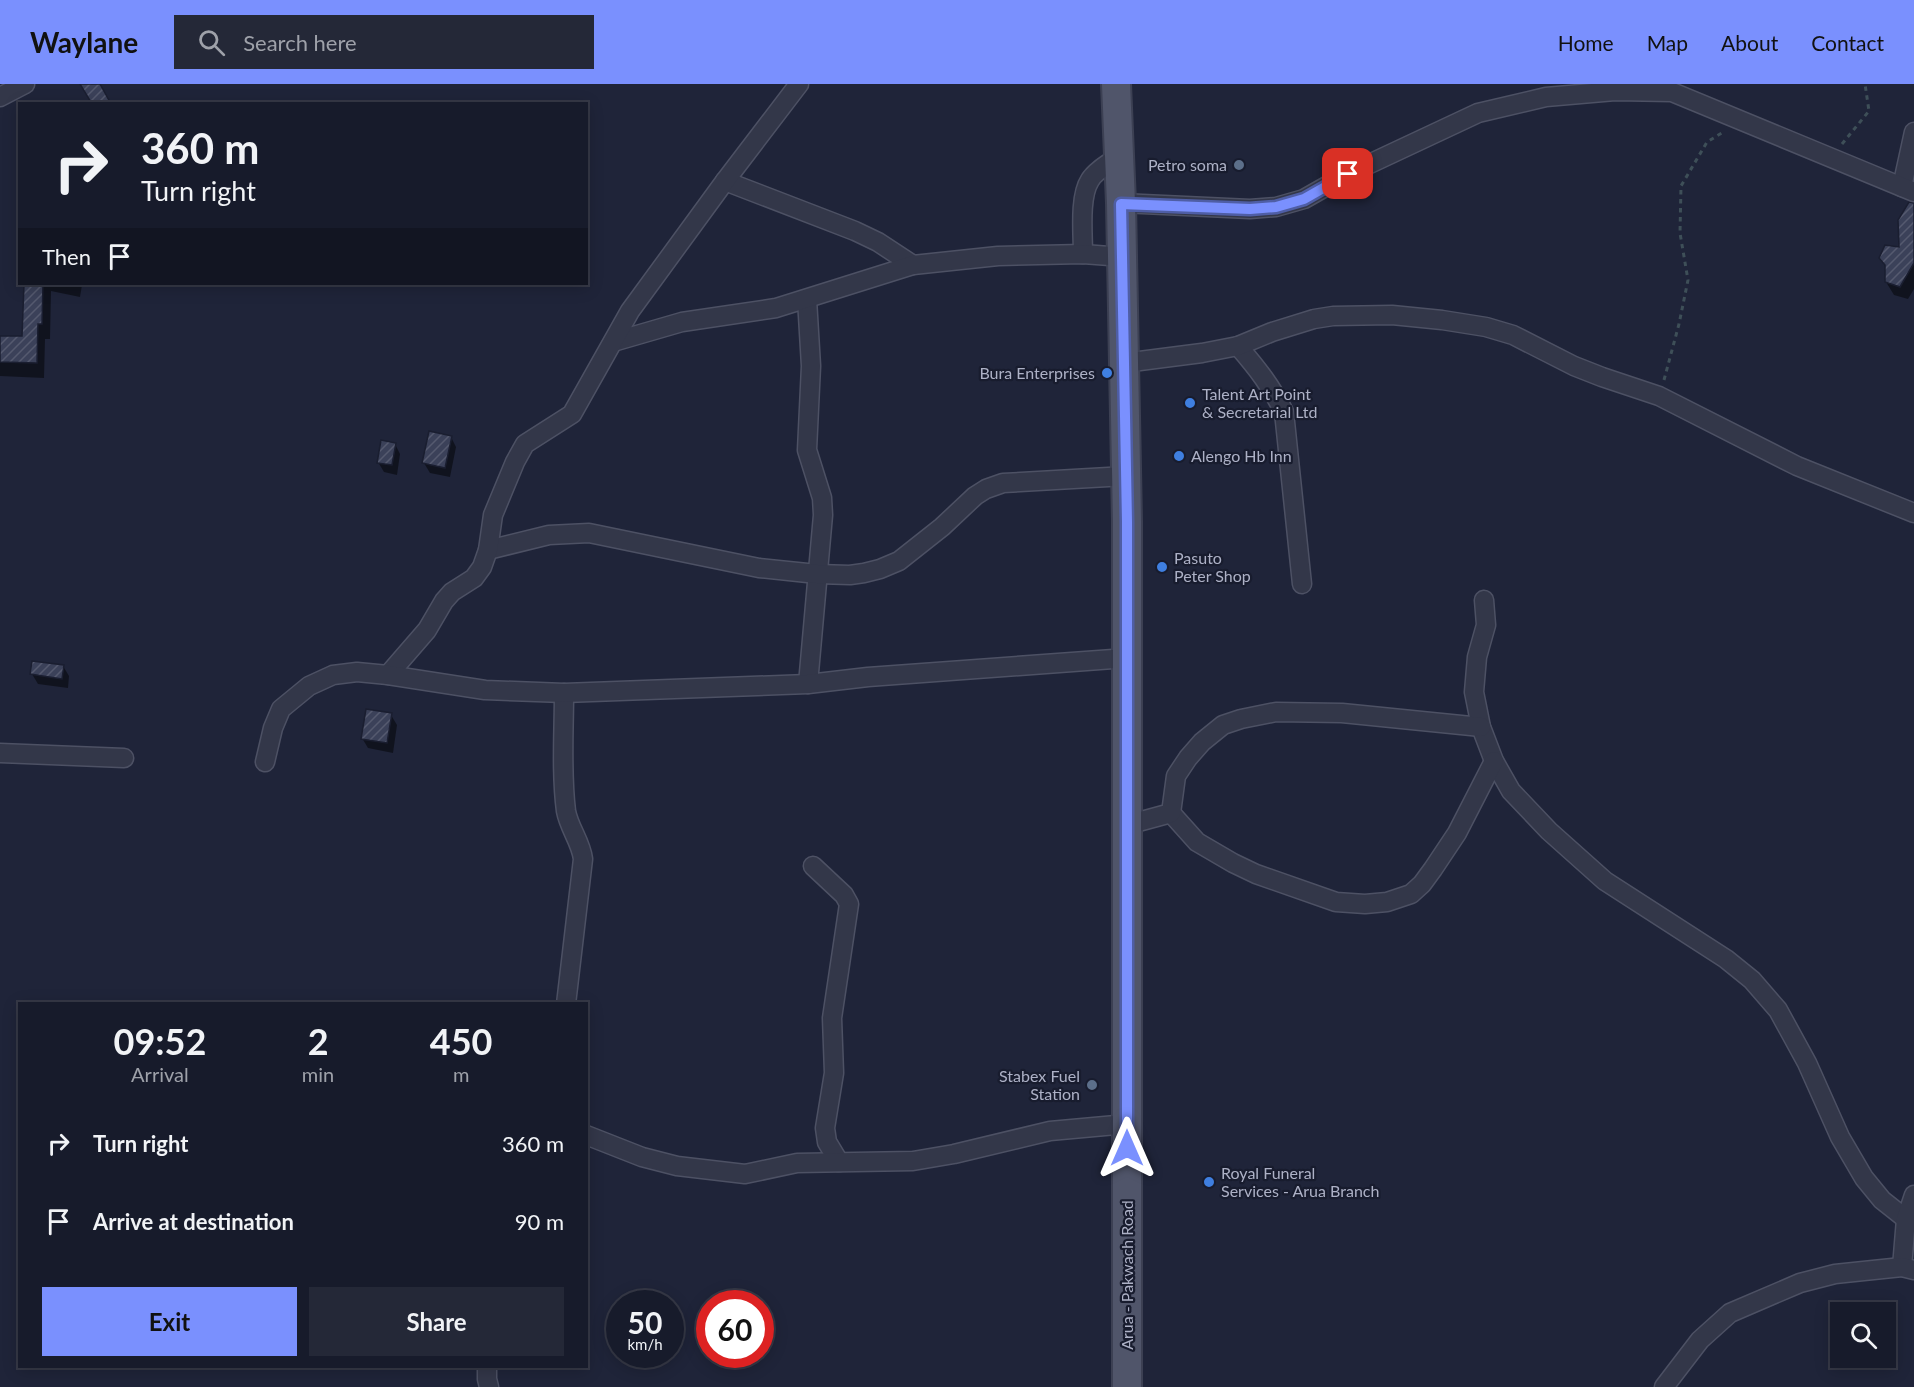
<!DOCTYPE html>
<style>
:root{--surface:#171b2b;--page:#242837;--text:#f1f3f6;--muted:#9ea1a9;--line:#363947;--accent:#7a90fe}
body{margin:0;font-family:Lato,sans-serif;background:var(--page);color:var(--text);height:100vh;display:flex;flex-direction:column;font-size:22px;white-space:nowrap}
*{box-sizing:border-box;margin:0}
p{font-size:20px;color:var(--muted)}
.icon{flex:none;width:33px;height:33px;fill:none;stroke:currentColor;stroke-width:2;stroke-linecap:round;stroke-linejoin:round}
.map{position:relative;flex:1;overflow:hidden}
.sheet{position:absolute;left:18px;top:918px;width:570px;height:366px;display:flex;flex-direction:column;background:var(--surface);border-radius:0px;box-shadow:0 3px 15px #0003,0 0 0 2px var(--line)}
.sheet>*{flex:none}
.top-card{position:absolute;left:18px;top:18px;width:570px;height:183px;border-radius:0px;box-shadow:0 3px 15px #0003,0 0 0 2px var(--line);background:#171b2b;color:var(--text);overflow:hidden}
.buttons{position:absolute;left:1830px;top:1218px;display:grid;gap:12px}
.buttons a{display:grid;place-items:center;width:66px;height:66px;border-radius:0px;background:var(--surface);box-shadow:0 3px 15px #0003,0 0 0 2px var(--line);font-size:30px}
.speed{position:absolute;left:606px;top:1206px;display:flex;gap:12px;font-size:30px;font-weight:700;text-align:center}
.speed>*{display:grid;place-content:center;width:78px;height:78px;border-radius:50%;background:var(--surface);box-shadow:0 3px 15px #0003,0 0 0 2px var(--line);line-height:1}
.speed small{font-size:15px;font-weight:400}
.speed .limit{border:9px solid #d22;background:#fff;color:#111}
.pin{position:absolute;display:grid;place-items:center;width:51px;height:51px;color:#fff;margin:-26px;border-radius:12px;box-shadow:0 3px 9px #0006}
.me{position:absolute;width:66px;margin:-33px;rotate:0deg;stroke-linejoin:round;filter:drop-shadow(0 0 4px #0008)}
.turn{display:flex;align-items:center;gap:21px;height:126px;padding:0 24px;font-size:27px}
.turn .icon{width:78px;height:78px;stroke-width:2.5}
.turn b{display:block;font-size:42px;line-height:51px}
.then{display:flex;align-items:center;height:57px;padding:0 24px;background:#0003;gap:12px;font-size:22px}
.eta{display:flex;justify-content:space-evenly;align-items:center;height:102px;text-align:center}
.eta b{font-size:36px;font-weight:700;line-height:42px}
.primary-button{display:flex;gap:12px;margin-top:auto;padding:12px 24px}
.primary-button a{flex:1;height:69px;border-radius:0px;background:var(--accent);color:#111;font-size:24px;font-weight:700;line-height:69px;text-align:center}
.primary-button a+a{background:var(--page);color:var(--text)}
ul{padding:0;list-style:none}
li{display:flex;align-items:center;gap:18px;height:78px;padding:0 24px}
li div{flex:1}
li b{display:block;font-size:22px}
li em{font-style:normal}
header{display:flex;align-items:center;gap:36px;box-sizing:border-box;height:84px;padding:0 30px;background:var(--accent);color:#111}
header strong{font-size:28px}
nav{display:flex;gap:33px;margin-inline-start:auto;font-size:21px}
.search{width:420px;height:54px;background:var(--page);display:flex;align-items:center;gap:15px;box-sizing:border-box;padding:0 21px;border-radius:0px;color:var(--muted);font-size:22px}
.map>svg:first-child{display:block}
.shadow{fill:#0007}
.building{fill:url(#building-hatch);stroke:#1a1e30;stroke-width:1.5}
.lines{fill:none;stroke-linecap:round;stroke-linejoin:round}
.minor-casing{stroke:#4d5164;stroke-width:21}
.primary-casing{stroke:#3c4053;stroke-width:32}
.path{stroke:#3e4f58;stroke-width:3;stroke-dasharray:4.5 4.5;stroke-linecap:butt}
.minor{stroke:#333749;stroke-width:18}
.primary{stroke:#50556a;stroke-width:28}
.route-casing{stroke:#4f5ea5;stroke-width:15}
.route{stroke:#7a90fe;stroke-width:10}
.service-dot{fill:#5c6f8a;stroke:#181c2e;stroke-width:2}
.shop-dot{fill:#3f7fe0;stroke:#181c2e;stroke-width:2}
.labels{text-anchor:middle;stroke-width:4.5;stroke-linejoin:round;paint-order:stroke}
.poi-label{font-size:16px;fill:#adb1c6;stroke:#181c2e;text-anchor:start}
.street-label{font-size:16px;fill:#adb1c6;stroke:#181c2e}
</style>
<header>
<strong>Waylane</strong>
<div class="search"><svg class="icon" aria-label="search" viewBox="0 0 24 24"><circle cx="10" cy="10" r="6"/><path d="M15 15l6 6"/></svg>Search here</div>
<nav><a>Home</a><a>Map</a><a>About</a><a>Contact</a></nav>
</header>
<div class="map">
<svg width="1914" height="1303" viewBox="0 0 1914 1303">
<defs>
<pattern id="building-hatch" width="6" height="6" patternUnits="userSpaceOnUse" patternTransform="scale(1.5)"><rect width="6" height="6" fill="#3b4159"/><path d="M-1 1l2-2M0 6l6-6M5 7l2-2" fill="none" stroke="#555a6f"/></pattern>
</defs>
<rect width="100%" height="100%" fill="#1f2439"/>
<!-- shadow -->
<g class="shadow">
<path d="M1914 129V205L1908 215 1894 211 1886 198V184L1881 174 1901 165Z"/>
<path d="M25 200H81L82 201 80 213 51 207 50 255H45L44 294 0 292V253L24 254Z"/>
<path d="M451 353 456 363 450 393 430 389 424 379Z"/>
<path d="M395 360 400 370 397 391 384 388 378 378Z"/>
<path d="M63 582 69 592 68 604 38 600 32 590Z"/>
<path d="M391 631 397 641 393 669 368 664 362 654Z"/>
</g>
<!-- building -->
<g class="building">
<path d="M80 0H100L111 20H92Z"/>
<path d="M1909 118 1914 119V179L1900 203 1885 198V181L1879 174 1885 161 1899 163 1898 136Z"/>
<path d="M24 200H43L42 240H38L37 279 0 278V252H22Z"/>
<path d="M429 347 452 352 445 384 422 379Z"/>
<path d="M381 356 396 359 392 381 377 379Z"/>
<path d="M32 577 64 581 62 595 30 590Z"/>
<path d="M366 625 392 629 387 659 361 655Z"/>
</g>
<g class="lines">
<defs>
<g id="minor">
<path d="M0 13 25 0"/>
<path d="M725 97 855 147 878 158 913 181"/>
<path d="M1902 103 1914 48"/>
<path d="M1121 119 1250 125 1276 123 1304 115 1348 90 1478 29 1546 13 1615 7 1672 8 1914 108"/>
<path d="M1083 170C1083 150 1079 113 1090 96 1096 86 1110 79 1119 72"/>
<path d="M807 215 811 282 807 366 822 414 823 431 808 600"/>
<path d="M613 258 682 238 776 224 913 181 998 172 1083 170 1123 173"/>
<path d="M1238 262C1256 283 1272 303 1284 328L1302 500"/>
<path d="M1124 279 1202 269 1238 262 1272 248 1314 235 1333 232 1392 231 1442 236 1486 243 1513 251 1574 282 1602 293 1659 312 1797 382 1914 429"/>
<path d="M488 466 549 451 589 449 759 484 817 490 850 491 864 489 880 485 899 477 942 443 975 412 986 405 1003 399 1126 392"/>
<path d="M1484 516 1486 541 1477 573 1474 608 1481 643 1494 677 1511 707 1549 747 1605 797 1726 875 1752 896 1778 926 1807 979 1840 1053 1864 1094 1882 1116 1906 1135"/>
<path d="M388 591 427 546 444 517 452 508 474 494 482 483 488 466 493 431 515 378 525 360 572 330 630 227 725 97 799 0"/>
<path d="M564 609C564 647 561 688 566 727 569 744 581 758 583 775L566 920"/>
<path d="M0 669 124 674"/>
<path d="M265 678 273 644 281 625 309 602 333 591 357 588 388 591 485 606 564 609 808 600 868 593 1127 574"/>
<path d="M1171 729 1197 758 1233 779 1256 790 1336 818 1365 820 1387 818 1411 810 1422 800 1433 785 1457 749 1494 677"/>
<path d="M1127 741 1171 729 1176 692 1188 674 1202 658 1223 641 1241 635 1276 628 1342 629 1481 643"/>
<path d="M813 782 844 811 849 820 832 934 834 989 825 1044 827 1058 839 1078"/>
<path d="M586 1051 642 1073 677 1082 745 1090 797 1079 913 1077 954 1070 1050 1047 1127 1040"/>
<path d="M1902 1183 1906 1135 1914 1111"/>
<path d="M487 1282V1295L489 1303"/>
<path d="M1664 1303 1700 1256 1730 1229 1800 1199 1835 1190 1902 1183 1914 1186"/>
</g>
<path id="primary" d="M1116 0 1121 119 1127 438V1303"/>
</defs>
<!-- minor casing -->
<use href="#minor" class="minor-casing"/>
<!-- primary casing -->
<use href="#primary" class="primary-casing"/>
<!-- path -->
<g class="path">
<path d="M1842 60 1869 27 1865 0"/>
<path d="M1664 296 1679 240 1688 196 1680 149 1681 102 1707 58 1725 47"/>
</g>
<!-- minor -->
<use href="#minor" class="minor"/>
<!-- primary -->
<use href="#primary" class="primary"/>
</g>
<g class="lines">
<defs>
<path id="route" d="M1127 1064V438L1121 120 1250 125 1276 123 1304 115 1348 90"/>
</defs>
<!-- route casing -->
<use href="#route" class="route-casing"/>
<!-- route -->
<use href="#route" class="route"/>
</g>
<!-- markers -->
<g class="service-dot">
<circle cx="1239" cy="81" r="6"/>
<circle cx="1092" cy="1001" r="6"/>
</g>
<g class="shop-dot">
<circle cx="1107" cy="289" r="6"/>
<circle cx="1190" cy="319" r="6"/>
<circle cx="1179" cy="372" r="6"/>
<circle cx="1162" cy="483" r="6"/>
<circle cx="1209" cy="1098" r="6"/>
</g>
<g class="labels">
<!-- poi labels -->
<g class="poi-label">
<text x="1227" y="87" text-anchor="end">Petro soma</text>
<text x="1095" y="295" text-anchor="end">Bura Enterprises</text>
<text x="1202" y="316">Talent Art Point<tspan x="1202" dy="18">&amp; Secretarial Ltd</tspan></text>
<text x="1191" y="378">Alengo Hb Inn</text>
<text x="1174" y="480">Pasuto<tspan x="1174" dy="18">Peter Shop</tspan></text>
<text x="1080" y="998" text-anchor="end">Stabex Fuel<tspan x="1080" dy="18">Station</tspan></text>
<text x="1221" y="1095">Royal Funeral<tspan x="1221" dy="18">Services - Arua Branch</tspan></text>
</g>
<!-- street labels -->
<g class="street-label">
<text transform="translate(1127 1191) rotate(-90)" y="6">Arua - Pakwach Road</text>
</g>
</g>
</svg>
<div class="buttons">
<a><svg class="icon" aria-label="search" viewBox="0 0 24 24"><circle cx="10" cy="10" r="6"/><path d="M15 15l6 6"/></svg></a>
</div>
<div class="speed"><div>50<small>km/h</small></div><div class="limit">60</div></div>
<div class="pin" style="left:1348px;top:90px;background:#d93025"><svg class="icon" aria-label="arrive" viewBox="0 0 24 24"><path d="M6 21V4h12l-3 4 3 4H6"/></svg></div>
<svg class="me" style="left:1127px;top:1064px" viewBox="-20 -20 40 40"><path d="M0-17L14 15 0 8-14 15z" fill="#7a90fe" stroke="#fff" stroke-width="4"/></svg>
<div class="top-card">
<div class="turn"><svg class="icon" aria-label="right" viewBox="0 0 24 24"><path d="M7 20v-9h11M14 6l5 5-5 5"/></svg><div><b>360 m</b>Turn right</div></div>
<div class="then">Then<svg class="icon" aria-label="arrive" viewBox="0 0 24 24"><path d="M6 21V4h12l-3 4 3 4H6"/></svg></div>
</div>
<section class="sheet">
<div class="eta">
<div><b>09:52</b><p>Arrival</p></div>
<div><b>2</b><p>min</p></div>
<div><b>450</b><p>m</p></div>
</div>
<ul>
<li><svg class="icon" aria-label="right" viewBox="0 0 24 24"><path d="M7 20v-9h11M14 6l5 5-5 5"/></svg><div><b>Turn right</b></div><em>360 m</em></li>
<li><svg class="icon" aria-label="arrive" viewBox="0 0 24 24"><path d="M6 21V4h12l-3 4 3 4H6"/></svg><div><b>Arrive at destination</b></div><em>90 m</em></li>
</ul>
<div class="primary-button"><a>Exit</a><a>Share</a></div>
</section>
</div>
